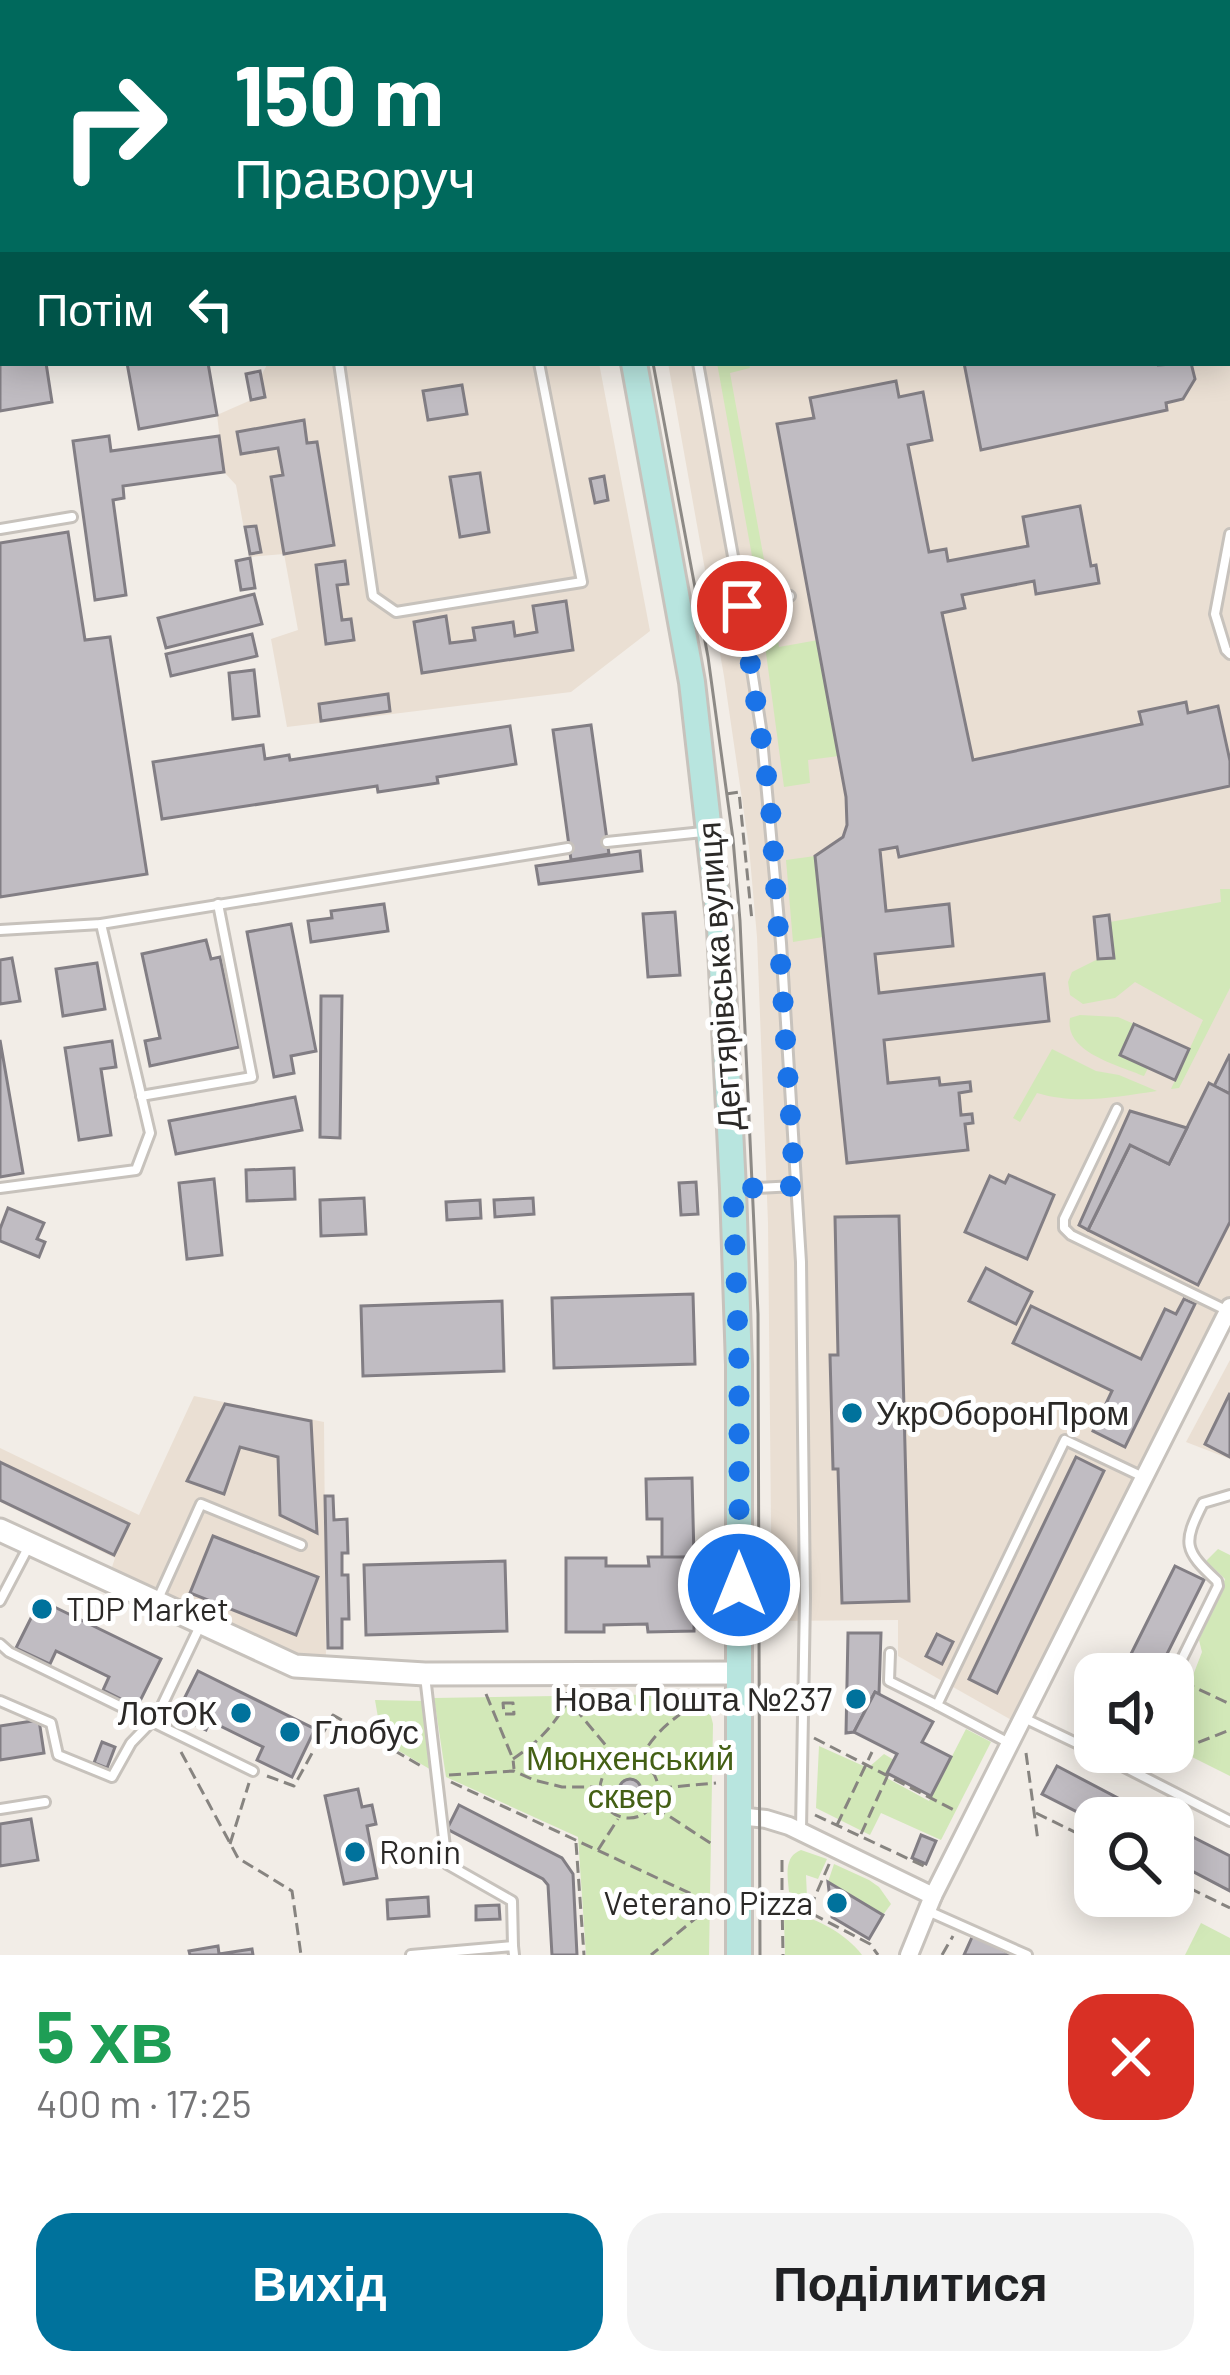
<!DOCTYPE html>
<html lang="uk">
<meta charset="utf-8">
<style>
:root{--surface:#fff;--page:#f2f2f2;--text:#202124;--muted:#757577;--accent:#00729c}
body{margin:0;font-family:Barlow,sans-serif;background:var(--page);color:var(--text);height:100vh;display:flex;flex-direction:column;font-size:45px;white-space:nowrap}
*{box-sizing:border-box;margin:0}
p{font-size:39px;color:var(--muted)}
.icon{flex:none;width:66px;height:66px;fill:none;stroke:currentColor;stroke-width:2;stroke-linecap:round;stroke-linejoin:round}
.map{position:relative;height:1955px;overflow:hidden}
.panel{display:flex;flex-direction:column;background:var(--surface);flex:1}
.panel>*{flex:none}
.hud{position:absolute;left:0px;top:0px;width:1230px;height:366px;box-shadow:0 6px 30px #0003;background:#00695c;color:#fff;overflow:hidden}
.buttons{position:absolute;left:1074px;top:1653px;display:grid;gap:24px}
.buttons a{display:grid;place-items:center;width:120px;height:120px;border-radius:24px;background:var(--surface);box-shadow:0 6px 30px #0003;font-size:60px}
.pin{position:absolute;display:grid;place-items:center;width:102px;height:102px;color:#fff;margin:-51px;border:6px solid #fff;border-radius:50%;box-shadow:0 3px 12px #0007}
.me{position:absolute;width:132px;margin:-66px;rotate:0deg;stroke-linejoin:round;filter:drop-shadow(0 0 9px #0008)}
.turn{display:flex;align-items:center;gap:42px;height:252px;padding:0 36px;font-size:54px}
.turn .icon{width:156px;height:156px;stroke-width:2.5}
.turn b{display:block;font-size:84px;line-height:102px}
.then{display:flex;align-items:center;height:114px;padding:0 36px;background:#0003;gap:24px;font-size:45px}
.round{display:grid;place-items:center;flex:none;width:126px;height:126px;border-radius:36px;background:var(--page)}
.head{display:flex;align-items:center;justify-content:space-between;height:204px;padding:0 36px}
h1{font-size:72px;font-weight:700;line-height:90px;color:#1e9e55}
.primary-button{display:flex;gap:24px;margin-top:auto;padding:24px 36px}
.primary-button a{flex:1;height:138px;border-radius:36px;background:var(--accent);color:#fff;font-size:48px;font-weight:700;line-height:138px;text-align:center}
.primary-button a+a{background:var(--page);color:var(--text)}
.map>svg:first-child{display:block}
.built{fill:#eadfd3}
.green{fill:#d2e8b8}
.building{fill:#c0bcc2;stroke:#827e84;stroke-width:3}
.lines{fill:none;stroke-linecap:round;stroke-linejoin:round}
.service-casing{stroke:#c7c2bc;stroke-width:14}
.minor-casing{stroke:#c7c2bc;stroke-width:22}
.tertiary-casing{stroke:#c7c2bc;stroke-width:27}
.secondary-casing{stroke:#c7c2bc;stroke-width:30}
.path{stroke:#878480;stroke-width:3;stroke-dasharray:12 6;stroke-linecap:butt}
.service{stroke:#fff;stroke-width:8}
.minor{stroke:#fff;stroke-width:16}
.tertiary{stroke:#fff;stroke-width:21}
.secondary{stroke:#b8e5df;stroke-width:24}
.tram{stroke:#8d8a86;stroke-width:3}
.route{stroke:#1a73e8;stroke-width:21;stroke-dasharray:0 37.8}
.poi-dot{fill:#00729c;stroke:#fff;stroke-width:4.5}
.labels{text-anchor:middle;stroke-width:10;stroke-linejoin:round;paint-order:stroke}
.street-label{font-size:33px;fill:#2b2927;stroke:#fff}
.poi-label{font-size:33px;fill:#2b2927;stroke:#fff;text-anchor:start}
.park-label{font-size:33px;fill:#446015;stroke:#fff}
</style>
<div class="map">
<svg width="1230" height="1955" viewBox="0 0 1230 1955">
<rect width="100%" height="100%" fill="#f2ede7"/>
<!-- built -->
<g class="built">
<path d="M596 0H1059L1063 3H597Z"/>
<path d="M1227 85 1230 86V1296L1015 1722 898 1656V1620L772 1621 768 1223 757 937 749 847 724 676 668 363H1227Z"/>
<path d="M268 363H599L650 631 571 692 287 727 271 639 298 630 284 554 249 557 236 485 224 472 217 415 251 400 265 397 261 376Z"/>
<path d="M1230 1360V1459L1186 1442Z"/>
<path d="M194 1396 324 1422 326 1658 298 1657 111 1570 115 1558 0 1502V1448L139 1515Z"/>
</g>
<!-- green -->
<g class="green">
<path d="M717 363H749L750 368 730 373 769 587 758 589Z"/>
<path d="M773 606 779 647 818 640 839 756 808 760 810 783 784 787 760 608Z"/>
<path d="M815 856 823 937 793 942 786 860Z"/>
<path d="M1220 889H1230V988L1179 1088 1171 1089 1203 1020 1135 982 1115 998 1083 1004 1070 995 1068 982 1072 972 1098 959 1113 957 1110 922 1221 902Z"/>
<path d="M1080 1015 1118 1017 1134 1024 1120 1055 1148 1068 1144 1076C1118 1065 1064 1052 1070 1018Z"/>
<path d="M1052 1049 1096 1071 1119 1075 1157 1091C1116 1097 1077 1105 1037 1093L1020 1122 1013 1118Z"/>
<path d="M1218 1549 1230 1555V1776L1186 1754 1174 1764 1154 1752H1173V1727L1202 1652 1199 1640 1225 1579 1206 1561Z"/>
<path d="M685 1694C702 1697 710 1707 713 1724L709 1955H586L578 1837 446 1777 434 1698Z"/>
<path d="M375 1700 424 1701 433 1771 382 1741Z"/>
<path d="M966 1729 991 1742 941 1840 881 1813 870 1835 816 1808 819 1746 868 1768 884 1754 894 1760 885 1777 929 1801Z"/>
<path d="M801 1850 827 1859 818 1879 806 1875 807 1897 789 1892C788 1876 783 1857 801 1850Z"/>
<path d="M834 1864 869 1880 879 1887 891 1904 883 1915 828 1882Z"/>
<path d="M792 1913C817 1918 846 1934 862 1955H785L784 1918Z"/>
<path d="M1201 1923 1230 1938V1955H1185Z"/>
</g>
<!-- building -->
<g class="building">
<path d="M0 285H3V363H46L52 402 0 411Z"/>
<path d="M127 363H208L217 415 139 429Z"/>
<path d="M964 363H1157L1158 365 1191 363 1195 379 1183 399 1166 403 1167 410 981 450Z"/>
<path d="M260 371 265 397 251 400 246 374Z"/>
<path d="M896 381 899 397 923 392 932 440 908 445 929 552 946 549 948 561 1028 546 1023 517 1080 506 1091 566 1096 565 1099 583 1036 594 1034 581 962 595 965 608 942 613 973 760 1142 724 1139 712 1186 702 1188 713 1218 706 1230 761V786L899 857 897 847 880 850 886 911 949 904 953 946 875 954 879 993 1044 974 1049 1021 884 1040 888 1083 939 1078 940 1085 970 1082 971 1091 959 1093 961 1115 972 1114 973 1123 965 1124 968 1150 847 1163 815 856 843 837 847 825 846 797 777 424 814 418 810 398Z"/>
<path d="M462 385 467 414 428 420 423 391Z"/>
<path d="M304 420 307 443 317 442 334 545 284 554 271 477 283 475 278 448 241 454 237 432Z"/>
<path d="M109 436 111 451 219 436 224 472 123 486 124 498 113 500 126 595 95 600 73 441Z"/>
<path d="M480 473 489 532 460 537 450 477Z"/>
<path d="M604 476 608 500 595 503 590 479Z"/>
<path d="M256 526 261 552 250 554 245 527Z"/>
<path d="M68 532 85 640 110 637 147 874 0 897V543Z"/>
<path d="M250 558 255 588 241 590 236 561Z"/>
<path d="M345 561 348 584 337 585 342 620 351 619 354 640 326 644 316 565Z"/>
<path d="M254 594 262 624 166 648 158 618Z"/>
<path d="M566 601 573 650 422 673 414 622 446 616 450 643 475 640 473 628 513 622 515 636 537 632 533 606Z"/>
<path d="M252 634 257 656 171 676 166 654Z"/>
<path d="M254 670 259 716 233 719 229 673Z"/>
<path d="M388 694 390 711 321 721 319 704Z"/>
<path d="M591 725 609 854 571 860 553 730Z"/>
<path d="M510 726 516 764 437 777 438 783 378 792 377 786 162 819 153 762 263 745 265 759 289 755 290 760Z"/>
<path d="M640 851 642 871 539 884 536 866Z"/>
<path d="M384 904 388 931 311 942 308 921 332 918 331 911Z"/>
<path d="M675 912 680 975 648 977 643 914Z"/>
<path d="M1109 915 1114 958 1098 959 1094 917Z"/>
<path d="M291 924 316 1051 291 1056 294 1073 274 1077 247 932Z"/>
<path d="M206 940 211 959 220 957 239 1047 150 1066 145 1041 160 1038 142 954Z"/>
<path d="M12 958 20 1001 0 1004V960Z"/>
<path d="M97 963 105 1009 63 1016 56 969Z"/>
<path d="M321 996H342L340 1138 320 1137Z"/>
<path d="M1134 1024 1189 1049 1175 1080 1120 1055Z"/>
<path d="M0 1040 23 1173 0 1177Z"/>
<path d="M112 1041 116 1067 101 1069 111 1135 79 1140 65 1048Z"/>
<path d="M1230 1054V1094L1214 1086Z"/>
<path d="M1209 1083 1230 1094V1222L1198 1285 1088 1230 1130 1145 1169 1164Z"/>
<path d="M295 1097 302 1130 176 1154 169 1121Z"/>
<path d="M1130 1111 1187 1128 1169 1164 1130 1145 1088 1230 1079 1225Z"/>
<path d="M294 1168 295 1199 247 1201 246 1170Z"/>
<path d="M1009 1175 1054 1195 1027 1259 965 1232 990 1176 1005 1183Z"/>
<path d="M214 1179 222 1255 187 1259 179 1183Z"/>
<path d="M696 1182 698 1214 681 1215 679 1183Z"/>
<path d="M364 1198 366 1234 321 1236 320 1200Z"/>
<path d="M533 1198 534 1214 495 1217 494 1200Z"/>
<path d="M480 1200 481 1218 447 1220 446 1202Z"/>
<path d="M8 1208 44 1223 37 1239 45 1242 39 1257 0 1241V1229Z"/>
<path d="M899 1216 909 1601 842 1603 838 1469H833L830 1355H838L835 1217Z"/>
<path d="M986 1268 1032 1292 1016 1324 969 1301Z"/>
<path d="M693 1294 695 1364 554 1368 552 1298Z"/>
<path d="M1184 1299 1195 1304 1125 1447 1093 1431 1112 1391 1013 1343 1031 1306 1141 1359 1165 1309 1176 1314Z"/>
<path d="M502 1301 504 1371 363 1376 361 1306Z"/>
<path d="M1230 1393V1457L1205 1444Z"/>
<path d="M225 1404 311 1421 317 1533 280 1515 278 1457 240 1447 224 1494 187 1481Z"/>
<path d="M1076 1457 1104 1471 997 1693 969 1679Z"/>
<path d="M0 1462 129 1524 114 1555 0 1500Z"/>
<path d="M692 1478 694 1557 662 1558V1519H647L646 1479Z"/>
<path d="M325 1496H333L334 1520 347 1519 348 1553H342V1575H348L349 1619H342V1648H328Z"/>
<path d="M213 1536 318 1577 296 1635 190 1593Z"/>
<path d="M648 1557H694V1631L648 1632 647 1624 604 1625V1632H566V1558H606V1566H649Z"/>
<path d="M505 1561 507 1631 366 1635 364 1565Z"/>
<path d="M1175 1566 1204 1580 1157 1674H1121Z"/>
<path d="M40 1600 161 1659 137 1707 103 1690 109 1677 56 1651 50 1664 16 1648Z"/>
<path d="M848 1633H881L879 1694 875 1692 854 1732 846 1733Z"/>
<path d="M937 1634 953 1642 942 1664 926 1656Z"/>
<path d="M198 1671 315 1729 292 1777 257 1760 263 1747 210 1721 206 1730 176 1715Z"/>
<path d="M875 1692 933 1722 922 1742 951 1757 931 1796 887 1773 897 1754 854 1732Z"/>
<path d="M39 1720 44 1753 0 1760V1726Z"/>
<path d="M102 1742 115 1747 107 1768 94 1763Z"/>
<path d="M1057 1766 1156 1818H1095V1821L1042 1794Z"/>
<circle cx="630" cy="1790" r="11"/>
<path d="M358 1789 362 1807 372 1805 376 1824 367 1826 377 1878 344 1884 325 1796Z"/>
<path d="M459 1805 562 1858 573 1874 577 1955H552L548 1885 543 1879 447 1829Z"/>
<path d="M31 1819 38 1860 0 1866V1824Z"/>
<path d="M1173 1827 1230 1856V1891L1173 1861Z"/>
<path d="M921 1835 936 1841 926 1864 912 1858Z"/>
<path d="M828 1882 883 1915 869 1939 832 1917Z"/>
<path d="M428 1897 429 1916 388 1919 387 1900Z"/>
<path d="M499 1905 500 1919 476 1920V1906Z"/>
<path d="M973 1935 1013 1955H964Z"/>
<path d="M218 1946 219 1954 252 1949 253 1955H190L189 1951Z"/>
</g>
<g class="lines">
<defs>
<g id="service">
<path d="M286 0 287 3"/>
<path d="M624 0 625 3"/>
<path d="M1227 258 1230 253"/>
<path d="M339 363 373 596 396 612 582 582 539 363"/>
<path d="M698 363 742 606 761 728 781 943 801 1262 805 1598 801 1830"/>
<path d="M0 529 72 517"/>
<path d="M1230 534 1215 614 1226 650 1230 654"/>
<path d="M742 606 790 596"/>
<path d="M607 842 703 832"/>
<path d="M0 930 101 924 568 848"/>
<path d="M141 1096 252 1077 218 904"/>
<path d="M1117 1109 1064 1219V1228L1071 1235 1228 1311"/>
<path d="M0 1188 136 1170 150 1133 101 924"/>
<path d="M737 1189 795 1186"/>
<path d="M0 1601 30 1544"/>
<path d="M157 1601 201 1504 301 1545"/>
<path d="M0 1644 9 1652 253 1771"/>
<path d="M890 1653 889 1681 937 1705"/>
<path d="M425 1676 447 1864 512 1901 513 1946"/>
<path d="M1173 1677 1218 1586 1217 1581C1184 1550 1182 1544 1203 1503L1230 1495"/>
<path d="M0 1701 51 1723 58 1755 112 1777 131 1743 157 1716 200 1626"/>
<path d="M1024 1718 1095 1752"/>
<path d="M1009 1743 937 1705 1065 1440 1141 1476"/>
<path d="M1095 1752 1230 1821"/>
<path d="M1128 1768 1136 1752"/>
<path d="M0 1809 45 1802"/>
<path d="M928 1911 1027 1955"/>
<path d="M411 1955 513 1946 514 1955"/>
</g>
<g id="minor">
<path d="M1072 0 1076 3"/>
<path d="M184 3 203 0"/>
<path d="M0 31H3"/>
<path d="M1227 74 1230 76"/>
<path d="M738 1816 766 1819 789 1826 933 1896"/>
<path d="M909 1955 933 1896 1230 1307"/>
</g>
<path id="tertiary" d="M0 1530 295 1666 425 1674 739 1673"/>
<g id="secondary">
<path d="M561 0 562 3"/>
<path d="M634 363 692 682 720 928 733 1189 739 1365V1955"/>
</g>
</defs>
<!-- service casing -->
<use href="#service" class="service-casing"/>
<!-- minor casing -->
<use href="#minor" class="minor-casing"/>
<!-- tertiary casing -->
<use href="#tertiary" class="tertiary-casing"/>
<!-- secondary casing -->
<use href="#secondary" class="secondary-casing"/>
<!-- path -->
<g class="path">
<path d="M726 794 739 792 752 921"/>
<path d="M1183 1682 1230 1704"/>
<path d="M567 1692 568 1700 618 1760"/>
<path d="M486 1694 513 1759 514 1769"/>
<path d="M503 1703H513L514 1714H504Z"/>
<path d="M814 1738 954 1810"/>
<path d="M181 1752 238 1858 292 1891 301 1955"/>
<path d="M1026 1753 1038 1841"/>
<path d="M513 1759C538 1742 553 1727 567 1702"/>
<circle cx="629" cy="1789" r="29"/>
<path d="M639 1761C657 1727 677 1716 708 1696"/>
<path d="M1148 1762 1230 1730"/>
<path d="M449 1775 514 1771 534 1780 562 1787H598"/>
<path d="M267 1776 294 1786 333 1715 421 1766"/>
<path d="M451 1782 713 1904 651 1955"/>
<path d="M660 1788 716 1783"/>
<path d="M655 1807 715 1846"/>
<path d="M1036 1813 1095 1842"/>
<path d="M815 1815 926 1867"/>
<path d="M837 1825 872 1752"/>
<path d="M861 1834 887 1777"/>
<path d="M576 1843 584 1955"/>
<path d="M230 1844 249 1783"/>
<path d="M598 1850 618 1819"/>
<path d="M782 1860V1898L870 1944 878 1955"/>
<path d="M1173 1880 1230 1908"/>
<path d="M782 1900 783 1955"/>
<path d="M810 1908 830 1862"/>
<path d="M942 1955 953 1936"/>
</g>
<!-- service -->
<use href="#service" class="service"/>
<!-- minor -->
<use href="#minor" class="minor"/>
<!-- tertiary -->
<use href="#tertiary" class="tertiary"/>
<!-- secondary -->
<use href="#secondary" class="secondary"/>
<!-- tram -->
<g class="tram">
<path d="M588 0 589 3"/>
<path d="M653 363 708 657 733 839 740 921 758 1314 760 1955"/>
</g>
</g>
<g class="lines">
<!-- route -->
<path class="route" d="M739 1585V1365L733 1189 795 1186 770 800 742 606"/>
</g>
<!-- markers -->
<g class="poi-dot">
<circle cx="852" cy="1413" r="12"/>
<circle cx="42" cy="1609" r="12"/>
<circle cx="856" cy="1699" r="12"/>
<circle cx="241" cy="1713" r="12"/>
<circle cx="290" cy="1732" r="12"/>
<circle cx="355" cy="1852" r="12"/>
<circle cx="837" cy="1903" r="12"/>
</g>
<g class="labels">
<!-- street labels -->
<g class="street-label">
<text transform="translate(719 976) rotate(-94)" y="12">Дегтярівська вулиця</text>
</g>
<!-- poi labels -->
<g class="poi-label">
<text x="876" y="1425">УкрОборонПром</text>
<text x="66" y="1621">TDP Market</text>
<text x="832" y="1711" text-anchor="end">Нова Пошта №237</text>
<text x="217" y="1725" text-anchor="end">ЛотОК</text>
<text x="314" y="1744">Глобус</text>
<text x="379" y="1864">Ronin</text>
<text x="813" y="1915" text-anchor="end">Veterano Pizza</text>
</g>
<!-- park labels -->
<g class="park-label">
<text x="630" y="1770">Мюнхенський<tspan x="630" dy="38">сквер</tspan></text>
</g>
</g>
</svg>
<div class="buttons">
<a><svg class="icon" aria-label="sound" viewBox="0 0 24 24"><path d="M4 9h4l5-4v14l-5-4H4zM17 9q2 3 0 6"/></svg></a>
<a><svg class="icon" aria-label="search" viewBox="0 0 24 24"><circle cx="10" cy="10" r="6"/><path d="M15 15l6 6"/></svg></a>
</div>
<div class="pin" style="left:742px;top:606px;background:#d93025"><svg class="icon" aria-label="arrive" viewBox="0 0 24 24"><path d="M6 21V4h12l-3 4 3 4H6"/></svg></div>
<svg class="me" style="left:739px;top:1585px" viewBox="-20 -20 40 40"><circle r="17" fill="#1a73e8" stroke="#fff" stroke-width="3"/><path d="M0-11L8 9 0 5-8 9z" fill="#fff"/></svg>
<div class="hud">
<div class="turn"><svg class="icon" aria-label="right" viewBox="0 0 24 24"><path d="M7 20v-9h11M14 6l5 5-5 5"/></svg><div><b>150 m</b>Праворуч</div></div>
<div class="then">Потім<svg class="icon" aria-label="left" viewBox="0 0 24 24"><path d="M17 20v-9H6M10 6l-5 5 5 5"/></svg></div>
</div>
</div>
<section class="panel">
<div class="head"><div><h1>5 хв</h1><p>400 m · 17:25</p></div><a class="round" style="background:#d93025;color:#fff"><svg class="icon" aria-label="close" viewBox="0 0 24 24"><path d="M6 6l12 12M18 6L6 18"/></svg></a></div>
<div class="primary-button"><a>Вихід</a><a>Поділитися</a></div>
</section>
